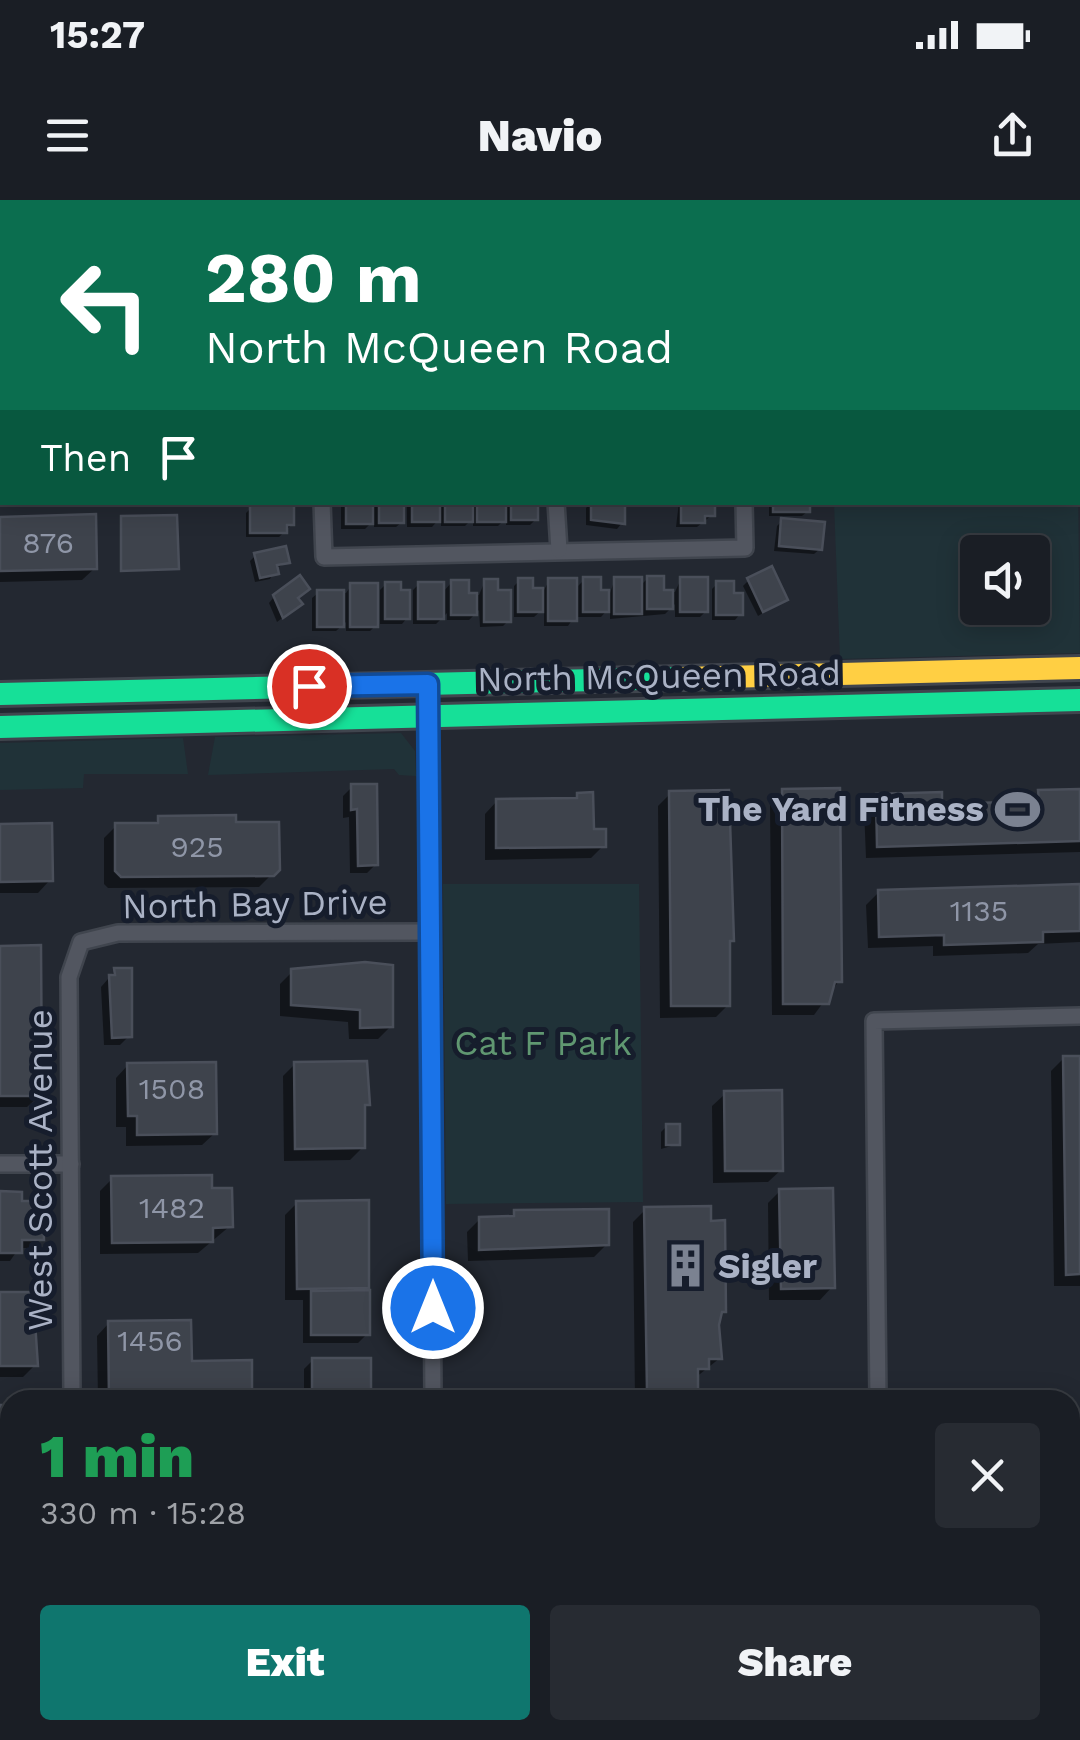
<!DOCTYPE html>
<meta charset="utf-8">
<style>
:root{--surface:#1a1e25;--page:#272b32;--text:#f1f3f6;--muted:#9fa2a7;--line:#383c42;--accent:#0f766e}
body{margin:0;font-family:"Work Sans",sans-serif;background:var(--page);color:var(--text);height:100vh;display:flex;flex-direction:column;font-size:38px;white-space:nowrap}
*{box-sizing:border-box;margin:0}
p{font-size:32px;color:var(--muted)}
.icon{flex:none;width:55px;height:55px;fill:none;stroke:currentColor;stroke-width:2;stroke-linecap:round;stroke-linejoin:round}
.map{position:relative;flex:1;overflow:hidden}
.drawer{position:absolute;left:0px;top:1190px;width:1080px;height:350px;display:flex;flex-direction:column;background:var(--surface);border-radius:30px 30px 0 0;box-shadow:0 5px 25px #0003,0 0 0 2px var(--line)}
.drawer>*{flex:none}
.guide{position:absolute;left:0px;top:0px;width:1080px;height:305px;box-shadow:0 5px 25px #0003,0 0 0 2px var(--line);background:#0b6e4f;color:#fff;overflow:hidden}
.buttons{position:absolute;left:960px;top:335px;display:grid;gap:20px}
.buttons a{display:grid;place-items:center;width:90px;height:90px;border-radius:10px;background:var(--surface);box-shadow:0 5px 25px #0003,0 0 0 2px var(--line);font-size:50px}
.pin{position:absolute;display:grid;place-items:center;width:85px;height:85px;color:#fff;margin:-42px;border:5px solid #fff;border-radius:50%;box-shadow:0 2px 10px #0007}
.me{position:absolute;width:110px;margin:-55px;rotate:0deg;stroke-linejoin:round;filter:drop-shadow(0 0 8px #0008)}
.turn{display:flex;align-items:center;gap:35px;height:210px;padding:0 40px;font-size:45px}
.turn .icon{width:130px;height:130px;stroke-width:2.5}
.turn b{display:block;font-size:70px;line-height:85px}
.then{display:flex;align-items:center;height:95px;padding:0 40px;background:#0003;gap:20px;font-size:38px}
.round{display:grid;place-items:center;flex:none;width:105px;height:105px;border-radius:10px;background:var(--page)}
.summary{display:flex;align-items:center;justify-content:space-between;height:170px;padding:0 40px}
h1{font-size:60px;font-weight:800;line-height:75px;color:#1e9e55}
.cta{display:flex;gap:20px;margin-top:auto;padding:20px 40px}
.cta a{flex:1;height:115px;border-radius:10px;background:var(--accent);color:#fff;font-size:40px;font-weight:800;line-height:115px;text-align:center}
.cta a+a{background:var(--page);color:var(--text)}
.status{display:flex;justify-content:space-between;align-items:center;height:70px;padding:0 50px;background:var(--surface);direction:ltr}
.status svg{height:28px;fill:currentColor}
header{display:flex;justify-content:space-between;align-items:center;height:130px;padding:0 40px;background:var(--surface);font-size:45px;font-weight:800}
.map>svg:first-child{display:block}
.green{fill:#203238;fill-rule:evenodd}
.shadow{fill:#0007}
.building{fill:#3e434c;stroke:#4a4f5a;stroke-width:2.5}
.lines{fill:none;stroke-linecap:round;stroke-linejoin:round}
.street-casing{stroke:#40454e;stroke-width:20}
.fast-casing{stroke:#40454e;stroke-width:28}
.slow-casing{stroke:#40454e;stroke-width:28}
.street{stroke:#525660;stroke-width:15}
.fast{stroke:#16e098;stroke-width:22}
.slow{stroke:#ffcf43;stroke-width:22}
.route-casing{stroke:#114b97;stroke-width:25}
.route{stroke:#1a73e8;stroke-width:18}
.labels{text-anchor:middle;stroke-width:10;stroke-linejoin:round;paint-order:stroke}
.number-label{font-size:30px;fill:#8f96a7}
.street-label{font-size:35px;fill:#aab2c5;stroke:#161d2c}
.poi-label{font-size:35px;font-weight:bold;fill:#aab2c5;stroke:#161d2c;text-anchor:end}
.park-label{font-size:35px;fill:#609771;stroke:#161d2c}
</style>
<div class="status"><b>15:27</b><svg viewBox="0 0 49 12"><path d="M0 12V9h3v3zM5 12V6h3v6zM10 12V3h3v9zM15 12V0h3v12zM26 1h20v11H26zM47 4h2v5h-2z"/></svg></div>
<header><svg class="icon" aria-label="menu" viewBox="0 0 24 24"><path d="M4 6h16M4 12h16M4 18h16"/></svg>Navio<svg class="icon" aria-label="share" viewBox="0 0 24 24"><path d="M12 15V3M7 8l5-5 5 5M5 13v7h14v-7"/></svg></header>
<div class="map">
<svg width="1080" height="1540" viewBox="0 0 1080 1540">
<rect width="100%" height="100%" fill="#232831"/>
<!-- green -->
<g class="green">
<path d="M1078 282 1080 453 840 459 834 303 1078 302ZM978 352H1032V408H978Z"/>
<path d="M401 533 415 551 416 576 399 575 394 569 208 575 215 537Z"/>
<path d="M183 538 188 574H84L83 588 0 590V543Z"/>
<path d="M443 684H639L643 1002 446 1004Z"/>
</g>
<!-- shadow -->
<g class="shadow">
<path d="M720 0H768L769 2H721Z"/>
<rect x="1006" y="0" width="44" height="2"/>
<path d="M1080 188V209L1078 211V189Z"/>
<path d="M2 241V282H1L0 243Z"/>
<path d="M286 302 281 308 292 324 279 337H246V313L255 304 251 302Z"/>
<path d="M341 302H402V322L396 327H374V320L365 329H341Z"/>
<path d="M407 302H536V319L530 325H506V318L498 326H473V318L465 326H441V317L432 327H407Z"/>
<path d="M592 302 622 323 617 329 586 325V308Z"/>
<path d="M679 302H712V315L697 327H676Z"/>
<path d="M769 302H808V311L802 316H769Z"/>
<path d="M0 319 95 368 82 380 0 382Z"/>
<path d="M122 319 176 368 120 372Z"/>
<path d="M782 321 820 349 814 354 774 351 777 326Z"/>
<path d="M256 355 287 362 275 369 270 379 255 382 250 361Z"/>
<path d="M648 378 661 392H675L681 379 706 411 700 417H675V404L665 414 610 419V407L601 417H574L568 426H544V408L534 417H514V386L519 381 531 390H544L549 381 574 390 584 380 598 393H610L615 379 639 387Z"/>
<path d="M749 380 785 400 758 416 743 386Z"/>
<path d="M485 381 496 393 508 421 503 426 480 427 479 410 469 420H447V413L436 424H413V390L419 384 442 393 452 382 466 395H479Z"/>
<path d="M718 383 732 396 740 414 735 420H712V389Z"/>
<path d="M386 384 399 393 407 418 402 424H380V390Z"/>
<path d="M351 386 375 426 370 431H346V422L336 431H312V398L318 393H346Z"/>
<path d="M274 397 296 398 294 409 277 422 269 403Z"/>
<path d="M352 587 376 664 367 673H350L349 617 343 618V596Z"/>
<path d="M783 591 839 781 814 815H772L770 604Z"/>
<path d="M1080 591V652L866 658 864 609 877 597 940 607 1028 604 1039 592Z"/>
<path d="M671 593 728 805 716 817 660 818 658 606Z"/>
<path d="M578 595 591 632 603 646 591 658 485 660V614L497 601 573 600Z"/>
<path d="M159 619 234 625 277 669 259 687 108 688 104 684V638L116 626H152Z"/>
<path d="M0 626 50 680 38 693H0Z"/>
<path d="M1080 687V742L1038 744 1028 753 933 756V746L868 748 866 705 879 692Z"/>
<path d="M0 748 40 895 27 907H0Z"/>
<path d="M115 771 129 836 120 845H104L101 787Z"/>
<path d="M292 772 391 826 378 839H349L348 822 280 816V784Z"/>
<path d="M1064 858H1080V1086H1054L1051 871Z"/>
<path d="M295 864 363 947 350 960 284 961 283 876Z"/>
<path d="M128 865 215 933 202 945 126 946V927H116V878Z"/>
<path d="M725 894 781 970 768 982 713 983 712 906Z"/>
<path d="M667 926 678 944 661 949V932Z"/>
<path d="M112 979 209 991 230 1026 198 1053 100 1054V991Z"/>
<path d="M780 991 832 1087 820 1100H769L768 1003Z"/>
<path d="M0 994 29 1013 41 1039 32 1048H19L10 1061H0Z"/>
<path d="M297 1003 367 1087 361 1093 367 1134 358 1143H303V1100H285V1015Z"/>
<path d="M645 1010 724 1111 718 1117 720 1158 695 1178V1189L685 1200H635L633 1022Z"/>
<path d="M515 1012 607 1044 594 1057 468 1061 467 1032 480 1019H509Z"/>
<path d="M0 1095 35 1118V1165L23 1177H0Z"/>
<path d="M109 1123 189 1164 250 1198 98 1200 97 1136Z"/>
<path d="M313 1160 369 1200H304V1169Z"/>
<rect x="0" y="1369" width="10" height="54"/>
<path d="M18 1530H104L105 1540H18Z"/>
<rect x="237" y="1530" width="53" height="10"/>
<path d="M378 1530H425V1540H373Z"/>
</g>
<!-- building -->
<g class="building">
<rect x="346" y="302" width="27" height="22"/>
<rect x="379" y="302" width="25" height="21"/>
<rect x="412" y="302" width="28" height="20"/>
<rect x="445" y="302" width="28" height="20"/>
<rect x="477" y="302" width="29" height="20"/>
<rect x="511" y="302" width="27" height="18"/>
<path d="M591 302H625V324L591 320Z"/>
<path d="M681 302H715V316H705V323H681Z"/>
<rect x="773" y="302" width="37" height="10"/>
<path d="M250 305H294V325H287V333H250Z"/>
<path d="M96 314 97 369 0 371V317Z"/>
<path d="M177 315 179 369 121 371V316Z"/>
<path d="M781 318 825 322 822 350 779 346Z"/>
<path d="M286 346 290 363 277 365 279 374 260 378 254 353Z"/>
<path d="M772 366 788 400 763 412 747 378Z"/>
<path d="M300 375 310 389 298 398 303 404 283 418 273 395Z"/>
<path d="M647 376H664V390H673V409H647Z"/>
<path d="M583 377H601V390H609V412H583Z"/>
<rect x="614" y="377" width="28" height="37"/>
<rect x="680" y="377" width="28" height="35"/>
<path d="M518 378H533V388H543V412H518Z"/>
<rect x="548" y="378" width="29" height="43"/>
<path d="M484 379H498V390H511V422H484Z"/>
<path d="M451 380H469V393H477V415H451Z"/>
<path d="M716 381H734V393H743V415H716Z"/>
<path d="M385 382H401V390H410V419H385Z"/>
<rect x="418" y="382" width="26" height="37"/>
<rect x="350" y="383" width="28" height="44"/>
<rect x="317" y="390" width="27" height="37"/>
<path d="M351 584H377L378 665 358 666 357 609 351 610Z"/>
<path d="M840 588 842 782H835L829 804H783L782 589Z"/>
<path d="M1080 589V641L877 647 876 594 942 592V604L1039 601 1038 590Z"/>
<path d="M729 590 734 741H730V806H671L669 591Z"/>
<path d="M593 592 594 629H606V647L496 648V599L577 598V593Z"/>
<path d="M236 615V622H279L280 670 274 676 121 677 115 671V623H158V616Z"/>
<path d="M52 623 53 681 0 682V624Z"/>
<path d="M1080 684V731L1043 732V742L944 745V735L879 737 878 690Z"/>
<path d="M41 745 42 896H0V746Z"/>
<path d="M365 762 393 765V827L360 828V810L291 805V769Z"/>
<path d="M114 768H132V837L112 838 109 775H115Z"/>
<path d="M1063 856H1080V1074L1066 1075Z"/>
<path d="M367 861 370 905H365V948L295 949 294 862Z"/>
<path d="M216 862 217 934 137 935V916H128L127 863Z"/>
<path d="M782 890 783 971H725L724 891Z"/>
<rect x="666" y="924" width="14" height="21"/>
<path d="M212 975V988H232L233 1027 213 1028V1042L112 1043 111 976Z"/>
<path d="M833 988 835 1088 781 1089 779 989Z"/>
<path d="M0 991 22 992V1001H31L32 1010H43L44 1040H22V1053H0Z"/>
<path d="M369 1000V1088L297 1089 296 1001Z"/>
<path d="M711 1006V1021L725 1020 726 1112H722L719 1125 722 1159H709V1169H698V1190L647 1191 644 1007Z"/>
<path d="M609 1009V1045L479 1050V1017L514 1016V1010Z"/>
<path d="M370 1090V1135H311V1091Z"/>
<path d="M0 1092H33L38 1166H0Z"/>
<path d="M191 1120 192 1161 252 1160V1199L109 1200 108 1121Z"/>
<rect x="312" y="1158" width="59" height="42"/>
<path d="M0 1205H9L10 1210 9 1287H0Z"/>
<path d="M1070 1345H1072L1073 1425H1070Z"/>
<rect x="0" y="1366" width="10" height="51"/>
<path d="M1070 1461H1074L1075 1504H1070Z"/>
<path d="M29 1530H105V1540H30Z"/>
<rect x="248" y="1530" width="44" height="10"/>
<path d="M384 1530H427L428 1540H384Z"/>
</g>
<g class="lines">
<defs>
<g id="street">
<path d="M0 0 5 2"/>
<path d="M493 0V2"/>
<path d="M696 0V2"/>
<path d="M1079 0 1080 30"/>
<path d="M438 2 451 0"/>
<path d="M322 302 324 357 745 348 744 302"/>
<path d="M556 302 559 350"/>
<path d="M428 484 433 1200"/>
<path d="M0 964H71"/>
<path d="M72 1200 69 777 81 742 118 733 430 732"/>
<path d="M878 1200 874 821 1080 816"/>
<path d="M0 1452H10"/>
<path d="M917 1530 925 1540"/>
</g>
<g id="fast">
<path d="M0 494 683 478"/>
<path d="M0 527 1080 500"/>
</g>
<path id="slow" d="M683 478 1080 468"/>
</defs>
<!-- street casing -->
<use href="#street" class="street-casing"/>
<!-- fast casing -->
<use href="#fast" class="fast-casing"/>
<!-- slow casing -->
<use href="#slow" class="slow-casing"/>
<!-- street -->
<use href="#street" class="street"/>
<!-- fast -->
<use href="#fast" class="fast"/>
<!-- slow -->
<use href="#slow" class="slow"/>
</g>
<g class="lines">
<defs>
<path id="route" d="M309 486 428 484 433 1108"/>
</defs>
<!-- route casing -->
<use href="#route" class="route-casing"/>
<!-- route -->
<use href="#route" class="route"/>
</g>
<!-- icons -->
<defs>
<symbol id="stadium-bare" viewBox="-9 -9 18 18"><path d="M0-5a6.5 5 0 1 0 0 10a6.5 5 0 1 0 0-10ZM-3.5-1.8h7v3.6h-7Z" fill="#7b8291" stroke="#161d2c" stroke-width="2.5" paint-order="stroke"/></symbol>
<symbol id="building-bare" viewBox="-9 -9 18 18"><path d="M-4-6H4V6H1V3H-1V6H-4ZM-2.5-4.3h1.7v1.8h-1.7ZM.8-4.3h1.7v1.8H.8ZM-2.5-1h1.7V.8h-1.7ZM.8-1h1.7V.8H.8Z" fill="#7b8291" stroke="#161d2c" stroke-width="2.5" paint-order="stroke"/></symbol>
</defs>
<g fill-rule="evenodd">
<use href="#stadium-bare" x="986" y="578" width="63" height="63"/>
<use href="#building-bare" x="654" y="1034" width="63" height="63"/>
</g>
<g class="labels">
<!-- number labels -->
<g class="number-label">
<text x="48" y="353">876</text>
<text x="197" y="657">925</text>
<text x="979" y="721">1135</text>
<text x="172" y="899">1508</text>
<text x="172" y="1018">1482</text>
<text x="150" y="1151">1456</text>
</g>
<!-- street labels -->
<g class="street-label">
<text transform="translate(659 476) rotate(-1)" y="12">North McQueen Road</text>
<text transform="translate(255 704) rotate(-1)" y="12">North Bay Drive</text>
<text transform="translate(40 970) rotate(-90)" y="12">West Scott Avenue</text>
</g>
<!-- poi labels -->
<g class="poi-label">
<text x="984" y="621">The Yard Fitness</text>
<text x="718" y="1078" text-anchor="start">Sigler</text>
</g>
<!-- park labels -->
<g class="park-label">
<text x="543" y="855">Cat F Park</text>
</g>
</g>
</svg>
<div class="buttons">
<a><svg class="icon" aria-label="sound" viewBox="0 0 24 24"><path d="M4 9h4l5-4v14l-5-4H4zM17 9q2 3 0 6"/></svg></a>
</div>
<div class="pin" style="left:309px;top:486px;background:#d93025"><svg class="icon" aria-label="arrive" viewBox="0 0 24 24"><path d="M6 21V4h12l-3 4 3 4H6"/></svg></div>
<svg class="me" style="left:433px;top:1108px" viewBox="-20 -20 40 40"><circle r="17" fill="#1a73e8" stroke="#fff" stroke-width="3"/><path d="M0-11L8 9 0 5-8 9z" fill="#fff"/></svg>
<div class="guide">
<div class="turn"><svg class="icon" aria-label="left" viewBox="0 0 24 24"><path d="M17 20v-9H6M10 6l-5 5 5 5"/></svg><div><b>280 m</b>North McQueen Road</div></div>
<div class="then">Then<svg class="icon" aria-label="arrive" viewBox="0 0 24 24"><path d="M6 21V4h12l-3 4 3 4H6"/></svg></div>
</div>
<section class="drawer">
<div class="summary"><div><h1>1 min</h1><p>330 m · 15:28</p></div><a class="round"><svg class="icon" aria-label="close" viewBox="0 0 24 24"><path d="M6 6l12 12M18 6L6 18"/></svg></a></div>
<div class="cta"><a>Exit</a><a>Share</a></div>
</section>
</div>
